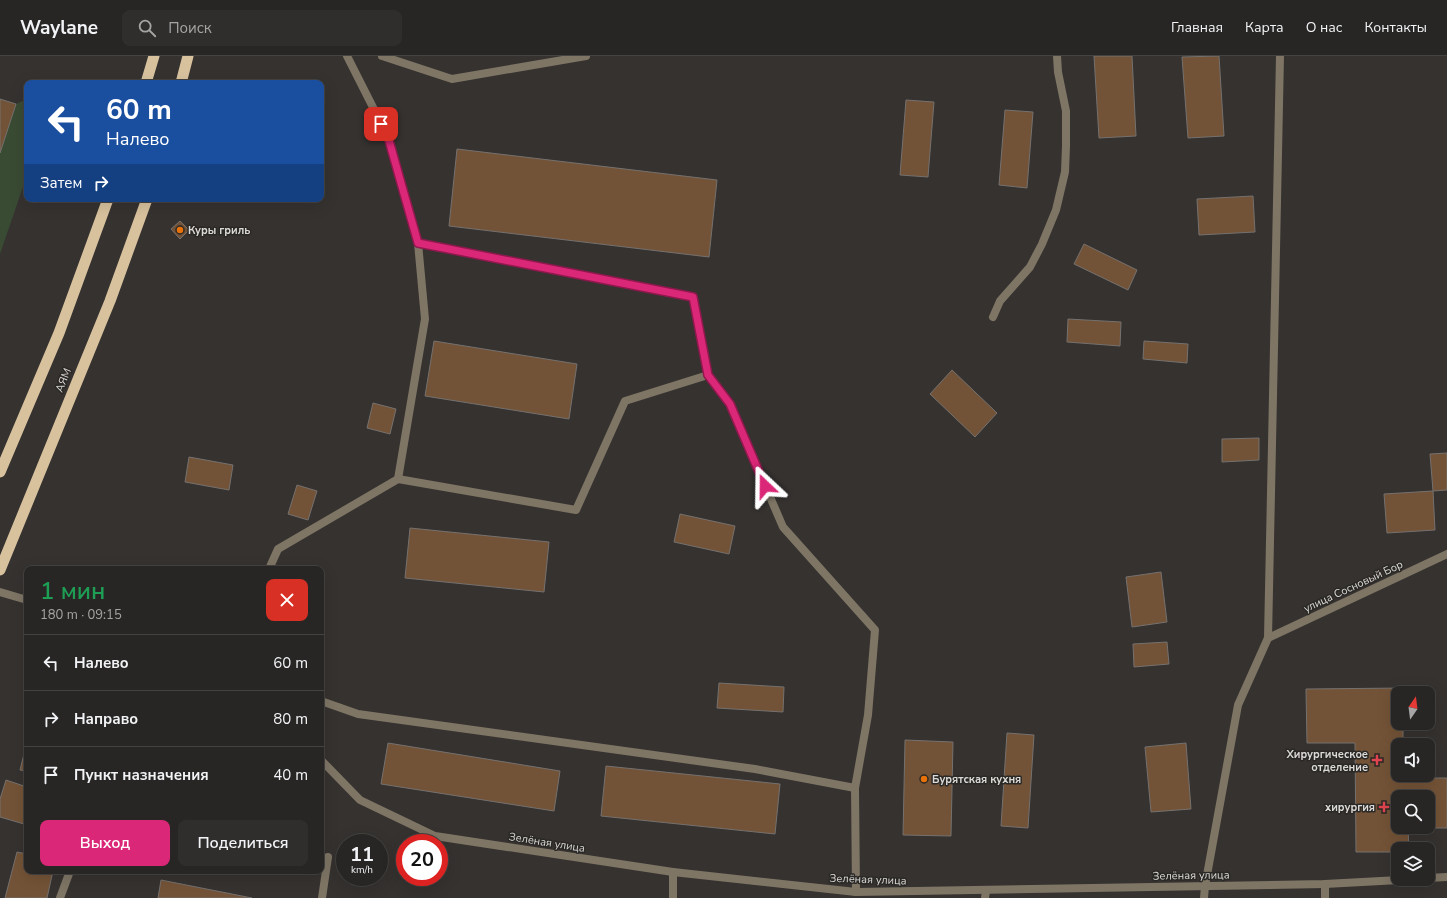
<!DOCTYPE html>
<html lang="ru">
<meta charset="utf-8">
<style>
:root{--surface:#282624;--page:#302e2c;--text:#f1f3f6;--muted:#a5a5a6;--line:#444341;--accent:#db2777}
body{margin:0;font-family:"Nunito Sans",sans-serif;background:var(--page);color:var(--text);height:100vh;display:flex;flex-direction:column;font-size:15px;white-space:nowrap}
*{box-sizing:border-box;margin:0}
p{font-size:13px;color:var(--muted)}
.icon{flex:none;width:22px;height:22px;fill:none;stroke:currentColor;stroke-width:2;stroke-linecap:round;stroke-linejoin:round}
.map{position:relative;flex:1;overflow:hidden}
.details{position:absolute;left:24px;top:510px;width:300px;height:308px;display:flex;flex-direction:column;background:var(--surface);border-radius:8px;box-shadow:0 4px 16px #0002,0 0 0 1px var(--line)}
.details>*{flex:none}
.guide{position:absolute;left:24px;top:24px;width:300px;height:122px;border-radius:8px;box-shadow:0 4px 16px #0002,0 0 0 1px var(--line);background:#1a4fa0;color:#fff;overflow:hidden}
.needle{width:26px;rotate:14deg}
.controls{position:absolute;left:1391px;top:630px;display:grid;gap:8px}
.controls a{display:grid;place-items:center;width:44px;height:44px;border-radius:8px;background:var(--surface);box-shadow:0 4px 16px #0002,0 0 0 1px var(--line);font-size:20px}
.speed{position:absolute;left:336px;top:778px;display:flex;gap:8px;font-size:20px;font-weight:700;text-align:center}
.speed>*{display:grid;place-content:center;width:52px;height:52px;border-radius:50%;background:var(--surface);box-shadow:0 4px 16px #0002,0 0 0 1px var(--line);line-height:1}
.speed small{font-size:10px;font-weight:400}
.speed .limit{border:6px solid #d22;background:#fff;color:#111}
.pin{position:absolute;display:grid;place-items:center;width:34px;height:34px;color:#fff;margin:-17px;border-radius:8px;box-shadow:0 2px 6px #0006}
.me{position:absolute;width:44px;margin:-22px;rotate:337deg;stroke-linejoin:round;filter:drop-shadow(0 0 3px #0008)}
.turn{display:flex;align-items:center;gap:14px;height:84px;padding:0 16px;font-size:18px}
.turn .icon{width:52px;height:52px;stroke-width:2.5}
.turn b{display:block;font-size:28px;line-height:34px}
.then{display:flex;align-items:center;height:38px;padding:0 16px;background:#0003;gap:8px;font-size:15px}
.round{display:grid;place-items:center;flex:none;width:42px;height:42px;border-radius:8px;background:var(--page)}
.headline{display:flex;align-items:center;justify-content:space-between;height:68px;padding:0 16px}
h1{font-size:24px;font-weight:600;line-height:30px;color:#1e9e55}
.button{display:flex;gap:8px;margin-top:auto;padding:8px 16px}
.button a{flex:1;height:46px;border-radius:8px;background:var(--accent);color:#fff;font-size:16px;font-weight:600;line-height:46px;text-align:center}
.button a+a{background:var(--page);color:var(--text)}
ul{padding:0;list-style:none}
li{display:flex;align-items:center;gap:12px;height:56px;padding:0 16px;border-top:1px solid var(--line)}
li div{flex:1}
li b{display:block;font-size:15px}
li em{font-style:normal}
header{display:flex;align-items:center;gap:24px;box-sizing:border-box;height:56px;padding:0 20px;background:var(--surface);border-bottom:1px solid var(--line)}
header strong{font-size:19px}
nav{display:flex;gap:22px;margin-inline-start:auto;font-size:14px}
.search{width:280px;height:36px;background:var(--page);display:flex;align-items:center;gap:10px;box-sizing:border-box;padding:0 14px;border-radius:8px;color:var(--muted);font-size:15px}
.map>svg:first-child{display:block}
.green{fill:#3a4b34}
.building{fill:#735337;stroke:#75716f;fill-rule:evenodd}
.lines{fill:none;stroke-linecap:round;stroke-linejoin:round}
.service{stroke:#7e7565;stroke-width:8}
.minor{stroke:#7e7565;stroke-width:8}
.trunk{stroke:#d8c29e;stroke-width:11}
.route-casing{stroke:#8e194d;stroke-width:10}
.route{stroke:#db2777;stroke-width:7}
.food-dot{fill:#e8710a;stroke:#2b2926;stroke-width:1.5}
.health-dot{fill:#e0444e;stroke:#2b2926;stroke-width:1.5}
.labels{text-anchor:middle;stroke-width:3;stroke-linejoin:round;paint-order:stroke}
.poi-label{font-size:11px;font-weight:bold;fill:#dcdad8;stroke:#2b2926;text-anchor:start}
.street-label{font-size:11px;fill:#dcdad8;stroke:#2b2926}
</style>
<header>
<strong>Waylane</strong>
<div class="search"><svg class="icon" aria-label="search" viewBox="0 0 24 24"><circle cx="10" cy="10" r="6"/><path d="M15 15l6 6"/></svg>Поиск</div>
<nav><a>Главная</a><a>Карта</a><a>О нас</a><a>Контакты</a></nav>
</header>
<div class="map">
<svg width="1447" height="842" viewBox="0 0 1447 842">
<rect width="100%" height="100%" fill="#353230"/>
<!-- green -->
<path class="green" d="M27 43V119L0 198V97L16 48Z"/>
<!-- building -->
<g class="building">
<path d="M1094 0H1132L1136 80 1099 82Z"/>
<path d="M1219 0 1224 80 1188 82 1182 1Z"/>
<path d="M0 43 16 48 0 97Z"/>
<path d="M906 44 934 46 928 121 900 119Z"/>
<path d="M1005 54 1033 56 1027 132 999 129Z"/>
<path d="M457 93 717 124 709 201 449 170Z"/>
<path d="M1253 140 1255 176 1199 179 1197 143Z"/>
<path d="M180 165 189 174 180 183 171 173Z"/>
<path d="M1084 188 1137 214 1128 234 1074 208Z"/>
<path d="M1068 263 1121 266 1120 290 1067 286Z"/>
<path d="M434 285 577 308 569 363 425 340Z"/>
<path d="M1144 285 1188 288 1187 307 1143 303Z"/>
<path d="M952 314 997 357 975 381 930 338Z"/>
<path d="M373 347 396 353 390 378 367 372Z"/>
<path d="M1259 382V404L1222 406V383Z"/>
<path d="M1447 397V434L1433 435 1430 398Z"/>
<path d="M189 401 233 409 229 434 185 426Z"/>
<path d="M297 429 317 435 308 464 288 458Z"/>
<path d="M1433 435 1435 474 1387 477 1384 438Z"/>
<path d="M680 458 735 470 729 498 674 486Z"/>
<path d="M410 472 549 486 544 536 405 522Z"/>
<path d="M1161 516 1167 566 1132 571 1126 521Z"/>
<path d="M1167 586 1169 608 1134 611 1133 588Z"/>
<path d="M719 627 784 631 783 656 717 652Z"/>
<path d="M1403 632V637H1398V667H1403V689H1398V719H1403V722H1447V772H1408L1409 793H1398V796H1356L1355 687H1307L1306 633ZM1398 741H1428V771H1398Z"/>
<path d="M1007 677 1034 679 1028 772 1001 770Z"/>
<path d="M905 684 953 686 951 780 903 779Z"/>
<path d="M27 686V715L20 714Z"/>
<path d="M388 687 560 715 554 755 381 728Z"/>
<path d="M1186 687 1191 753 1151 756 1145 691Z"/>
<path d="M606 710 780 728 775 778 601 760Z"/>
<path d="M6 724 27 731V758L24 768 0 761V743Z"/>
<path d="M17 796 27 798V815H53L47 842H5Z"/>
<path d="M161 824 252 842H158Z"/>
</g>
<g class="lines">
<!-- service -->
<g class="service">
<path d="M347 0 388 81 418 187 693 241 708 319 730 348 783 471 875 574 868 659 855 732 856 836"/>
<path d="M993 261 1000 245 1030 211 1042 188 1056 154 1065 116 1066 90V55L1058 16 1057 0"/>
<path d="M398 423 576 454 625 345 708 319"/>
<path d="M269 513 278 493 398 423 425 263 418 187"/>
<path d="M321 645 358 658 755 713 855 732"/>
<path d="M60 842 70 815"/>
<path d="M985 842 986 835"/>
<path d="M1204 842 1205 830 1238 649 1268 582 1280 0"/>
<path d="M1325 842V828"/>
</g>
<!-- minor -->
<g class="minor">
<path d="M382 0 452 23 586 0"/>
<path d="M0 536 27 544"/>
<path d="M1268 582 1447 498"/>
<path d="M321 704 360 744 435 780 673 816 856 836 1325 828 1418 823"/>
<path d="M673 816V842"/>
<path d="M1428 822 1447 821"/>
<path d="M322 842 328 801"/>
</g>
<!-- trunk -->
<g class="trunk">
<path d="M146 27 154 0"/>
<path d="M181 27 188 0"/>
<path d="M0 416 59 277 108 143"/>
<path d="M0 514 110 245 147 143"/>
</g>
</g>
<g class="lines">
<defs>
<path id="route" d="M381 68 388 81 418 187 693 241 708 319 730 348 765 430"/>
</defs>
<!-- route casing -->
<use href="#route" class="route-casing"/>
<!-- route -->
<use href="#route" class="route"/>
</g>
<!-- markers -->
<g class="food-dot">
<circle cx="180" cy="174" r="4"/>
<circle cx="924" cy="723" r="4"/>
</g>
<g class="health-dot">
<path d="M1375 698h4v4h4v4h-4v4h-4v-4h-4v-4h4z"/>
<path d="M1382 745h4v4h4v4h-4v4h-4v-4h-4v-4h4z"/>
</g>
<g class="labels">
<!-- poi labels -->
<g class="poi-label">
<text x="188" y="178">Куры гриль</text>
<text x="1368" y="702" text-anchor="end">Хирургическое<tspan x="1368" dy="13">отделение</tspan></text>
<text x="932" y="727">Бурятская кухня</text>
<text x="1375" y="755" text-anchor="end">хирургия</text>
</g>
<!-- street labels -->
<g class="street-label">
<text transform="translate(63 324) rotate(-68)" y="4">АЯМ</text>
<text transform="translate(1353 530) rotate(-25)" y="4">улица Сосновый Бор</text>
<text transform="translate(547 786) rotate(9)" y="4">Зелёная улица</text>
<text transform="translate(1191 819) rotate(-1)" y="4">Зелёная улица</text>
<text transform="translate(868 823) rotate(2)" y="4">Зелёная улица</text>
</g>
</g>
</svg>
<div class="controls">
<a><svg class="needle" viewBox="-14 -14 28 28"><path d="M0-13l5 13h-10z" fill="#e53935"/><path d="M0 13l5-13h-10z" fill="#a5a5a6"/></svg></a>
<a><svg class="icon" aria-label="sound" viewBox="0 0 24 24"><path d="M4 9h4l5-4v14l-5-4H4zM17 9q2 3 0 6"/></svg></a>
<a><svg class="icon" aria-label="search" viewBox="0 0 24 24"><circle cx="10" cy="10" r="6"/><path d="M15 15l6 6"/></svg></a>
<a><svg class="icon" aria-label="layers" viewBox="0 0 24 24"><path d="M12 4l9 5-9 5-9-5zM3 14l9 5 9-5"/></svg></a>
</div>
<div class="speed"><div>11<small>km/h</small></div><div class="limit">20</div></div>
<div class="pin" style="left:381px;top:68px;background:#d93025"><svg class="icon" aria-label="arrive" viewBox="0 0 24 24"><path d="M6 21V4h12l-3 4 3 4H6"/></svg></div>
<svg class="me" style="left:765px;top:430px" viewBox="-20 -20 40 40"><path d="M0-17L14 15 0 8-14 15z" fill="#db2777" stroke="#fff" stroke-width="4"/></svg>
<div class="guide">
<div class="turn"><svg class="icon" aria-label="left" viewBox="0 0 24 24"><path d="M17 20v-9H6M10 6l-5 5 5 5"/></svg><div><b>60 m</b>Налево</div></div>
<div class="then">Затем<svg class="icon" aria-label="right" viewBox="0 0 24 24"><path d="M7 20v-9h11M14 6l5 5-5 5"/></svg></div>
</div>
<section class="details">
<div class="headline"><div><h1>1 мин</h1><p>180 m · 09:15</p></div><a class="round" style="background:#d93025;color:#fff"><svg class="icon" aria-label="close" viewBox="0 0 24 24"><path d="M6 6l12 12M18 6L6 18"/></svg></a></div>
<ul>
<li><svg class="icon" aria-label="left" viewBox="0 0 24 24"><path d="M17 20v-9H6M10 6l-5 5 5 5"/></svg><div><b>Налево</b></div><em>60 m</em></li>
<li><svg class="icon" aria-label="right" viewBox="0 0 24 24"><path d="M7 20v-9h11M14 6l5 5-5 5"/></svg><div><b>Направо</b></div><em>80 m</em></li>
<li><svg class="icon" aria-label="arrive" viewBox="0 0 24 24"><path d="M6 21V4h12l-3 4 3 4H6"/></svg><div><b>Пункт назначения</b></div><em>40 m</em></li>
</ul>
<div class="button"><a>Выход</a><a>Поделиться</a></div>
</section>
</div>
